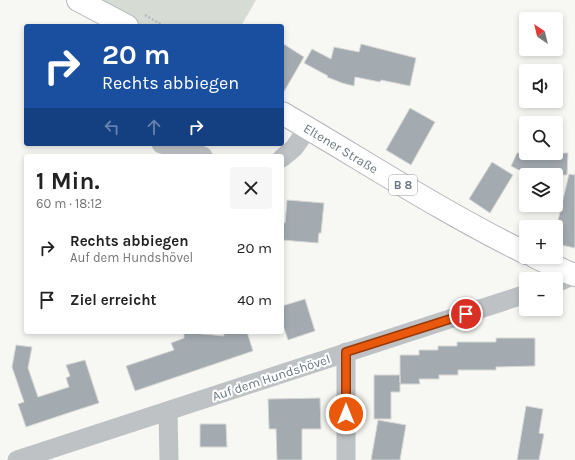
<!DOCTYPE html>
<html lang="de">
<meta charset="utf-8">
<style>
:root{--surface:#fff;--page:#f6f6f6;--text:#222;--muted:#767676}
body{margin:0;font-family:Karla,sans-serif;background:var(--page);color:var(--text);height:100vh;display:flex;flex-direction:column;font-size:15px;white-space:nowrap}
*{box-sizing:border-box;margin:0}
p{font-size:13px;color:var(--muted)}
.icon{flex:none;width:22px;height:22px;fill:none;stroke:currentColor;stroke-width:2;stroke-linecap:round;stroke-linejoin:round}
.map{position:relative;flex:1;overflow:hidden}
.details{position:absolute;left:24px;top:154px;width:260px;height:180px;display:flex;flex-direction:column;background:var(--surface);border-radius:4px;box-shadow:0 2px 6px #0003}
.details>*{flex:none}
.banner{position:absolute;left:24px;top:24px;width:260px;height:122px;border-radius:4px;box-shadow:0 2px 6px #0003;background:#1a4fa0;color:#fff;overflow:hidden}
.needle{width:26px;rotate:325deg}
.controls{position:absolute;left:519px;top:12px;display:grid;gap:8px}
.controls a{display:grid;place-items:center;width:44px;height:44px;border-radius:4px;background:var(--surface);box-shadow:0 2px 6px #0003;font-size:20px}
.pin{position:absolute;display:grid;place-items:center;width:34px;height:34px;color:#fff;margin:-17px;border:2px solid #fff;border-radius:50%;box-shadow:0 1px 4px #0007}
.me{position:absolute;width:44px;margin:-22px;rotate:0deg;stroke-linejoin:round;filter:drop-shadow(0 0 3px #0008)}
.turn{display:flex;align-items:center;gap:14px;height:84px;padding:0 12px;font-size:18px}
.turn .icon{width:52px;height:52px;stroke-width:2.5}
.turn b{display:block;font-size:28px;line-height:34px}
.lanes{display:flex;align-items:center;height:38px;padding:0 12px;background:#0003;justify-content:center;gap:20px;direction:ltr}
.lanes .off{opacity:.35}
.round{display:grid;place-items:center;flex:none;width:42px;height:42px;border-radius:4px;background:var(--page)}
.head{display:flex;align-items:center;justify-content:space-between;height:68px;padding:0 12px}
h1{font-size:24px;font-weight:700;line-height:30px}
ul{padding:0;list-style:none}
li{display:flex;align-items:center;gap:12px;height:52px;padding:0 12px}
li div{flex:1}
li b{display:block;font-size:15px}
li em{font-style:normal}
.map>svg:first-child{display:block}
.green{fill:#d6dbd4}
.building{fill:#a4abb0;stroke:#d8d8d7}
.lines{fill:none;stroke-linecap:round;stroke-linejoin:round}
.primary-casing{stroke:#b3b6ba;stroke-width:24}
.path{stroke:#b7babc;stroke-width:2.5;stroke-dasharray:2 2;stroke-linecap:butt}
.minor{stroke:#bfc2c5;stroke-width:19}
.primary{stroke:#fff;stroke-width:22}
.route-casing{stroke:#983908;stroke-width:10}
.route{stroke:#ea580c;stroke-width:7}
.labels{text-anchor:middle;stroke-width:4;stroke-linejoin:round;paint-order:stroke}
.shield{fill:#fff;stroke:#979fa7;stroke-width:1}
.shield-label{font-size:12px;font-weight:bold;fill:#6a7681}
.street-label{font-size:13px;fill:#6a7681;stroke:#fff}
</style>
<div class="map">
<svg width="575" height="460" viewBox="0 0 575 460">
<rect width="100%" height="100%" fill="#f7f7f4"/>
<!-- green -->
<path class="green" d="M78 0H256L241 26H126Z"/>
<!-- building -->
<g class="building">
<path d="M282 43 304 57 282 95Z"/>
<path d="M361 44 416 58 410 86 381 80 380 82 355 77 354 86 342 83 327 77 328 76 304 63 312 49 331 59 334 47 359 52Z"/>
<path d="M410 108 435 122 411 165 386 150Z"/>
<path d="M517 153H568L567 175H528L511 166Z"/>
<path d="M492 162 513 175 490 213 469 199Z"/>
<path d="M569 174 575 175V248L556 244V229Z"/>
<path d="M287 200 324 203 321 233H319L318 243 282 240V222L285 223Z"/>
<path d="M305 299 315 331 288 340 282 322V306Z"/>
<path d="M184 332 224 336 223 332H247L253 351 135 391 126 366 174 350 171 343 184 338Z"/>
<path d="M496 338H535V366L496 367V370H458V375H439V379H419L420 384H400V392H391V419H374V375H400V383V355H419V350H438V346H457V342H496Z"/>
<path d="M16 345 32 347 28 368 38 397 69 387 66 378 70 376 66 365 85 360 99 403 71 412 26 427 18 404 24 402 12 367Z"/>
<path d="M320 398 321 429H302V460H277L276 429H269L268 399Z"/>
<path d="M526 406 543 409 539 433 544 434 539 460H517Z"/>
<path d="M378 420 406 425 400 460H371Z"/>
<path d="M200 424H226L227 447H200Z"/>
</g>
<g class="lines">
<defs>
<g id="primary">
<path d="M78 0 127 26"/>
<path d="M282 113C363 160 442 212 526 253"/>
<path d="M535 257 567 272 575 275"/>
</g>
</defs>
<!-- primary casing -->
<use href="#primary" class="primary-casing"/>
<!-- path -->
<path class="path" d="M145 15 164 26"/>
<!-- minor -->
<g class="minor">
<path d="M161 144 174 146 203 156"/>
<path d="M282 158 294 148 308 128"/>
<path d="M556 283 575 275"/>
<path d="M346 352V460"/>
<path d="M168 411 169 460"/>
<path d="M17 460 526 294"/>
</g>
<!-- primary -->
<use href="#primary" class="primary"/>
</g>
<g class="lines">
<defs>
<path id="route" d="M346 414V352L466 314"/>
</defs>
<!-- route casing -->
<use href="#route" class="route-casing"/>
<!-- route -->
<use href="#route" class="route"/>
</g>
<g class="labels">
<!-- shield labels -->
<rect class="shield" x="389" y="175" width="28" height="20" rx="3"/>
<g class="shield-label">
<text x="403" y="189">B 8</text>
</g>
<!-- street labels -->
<g class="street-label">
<text transform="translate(341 148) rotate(31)" y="5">Eltener Straße</text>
<text transform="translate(271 377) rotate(-18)" y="5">Auf dem Hundshövel</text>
</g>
</g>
</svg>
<div class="controls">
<a><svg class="needle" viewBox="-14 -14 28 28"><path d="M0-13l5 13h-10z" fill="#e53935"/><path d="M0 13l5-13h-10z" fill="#767676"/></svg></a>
<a><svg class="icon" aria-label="sound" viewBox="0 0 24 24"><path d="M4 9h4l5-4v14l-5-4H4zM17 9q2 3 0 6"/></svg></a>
<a><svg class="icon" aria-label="search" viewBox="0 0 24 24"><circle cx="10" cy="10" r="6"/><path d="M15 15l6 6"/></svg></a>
<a><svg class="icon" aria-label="layers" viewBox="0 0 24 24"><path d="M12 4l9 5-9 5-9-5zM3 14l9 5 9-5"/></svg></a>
<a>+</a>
<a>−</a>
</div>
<div class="pin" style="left:466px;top:314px;background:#d93025"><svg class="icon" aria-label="arrive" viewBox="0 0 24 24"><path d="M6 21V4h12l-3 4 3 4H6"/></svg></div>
<svg class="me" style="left:346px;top:414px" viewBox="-20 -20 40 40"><circle r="17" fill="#ea580c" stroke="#fff" stroke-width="3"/><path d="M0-11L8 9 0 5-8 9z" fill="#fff"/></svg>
<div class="banner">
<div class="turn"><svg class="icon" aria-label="right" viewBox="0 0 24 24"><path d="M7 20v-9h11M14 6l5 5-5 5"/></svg><div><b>20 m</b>Rechts abbiegen</div></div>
<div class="lanes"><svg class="icon off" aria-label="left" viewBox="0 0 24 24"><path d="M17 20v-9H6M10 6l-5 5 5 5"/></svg><svg class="icon off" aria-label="ahead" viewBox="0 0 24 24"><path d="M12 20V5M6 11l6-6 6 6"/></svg><svg class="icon" aria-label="right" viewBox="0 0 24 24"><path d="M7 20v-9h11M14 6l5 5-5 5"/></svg></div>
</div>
<section class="details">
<div class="head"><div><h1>1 Min.</h1><p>60 m · 18:12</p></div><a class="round"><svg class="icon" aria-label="close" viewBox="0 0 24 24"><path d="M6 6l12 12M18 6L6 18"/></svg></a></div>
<ul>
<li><svg class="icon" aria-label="right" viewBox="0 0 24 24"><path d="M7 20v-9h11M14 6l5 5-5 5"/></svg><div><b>Rechts abbiegen</b><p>Auf dem Hundshövel</p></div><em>20 m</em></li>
<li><svg class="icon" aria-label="arrive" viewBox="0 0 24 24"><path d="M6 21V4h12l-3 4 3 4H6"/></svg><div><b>Ziel erreicht</b></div><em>40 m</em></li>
</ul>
</section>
</div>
